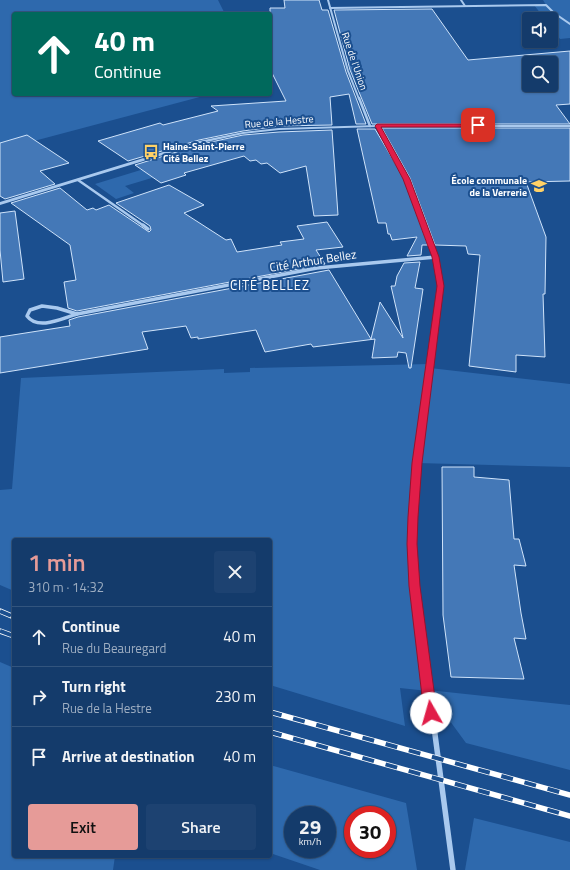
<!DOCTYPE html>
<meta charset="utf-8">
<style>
:root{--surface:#143b6b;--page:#1d4271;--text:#f1f3f6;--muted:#9dadc1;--line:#33557e;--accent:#e69b98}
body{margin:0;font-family:"Titillium Web",sans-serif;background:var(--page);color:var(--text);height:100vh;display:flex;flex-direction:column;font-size:15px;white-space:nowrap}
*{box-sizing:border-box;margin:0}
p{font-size:13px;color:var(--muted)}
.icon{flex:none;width:22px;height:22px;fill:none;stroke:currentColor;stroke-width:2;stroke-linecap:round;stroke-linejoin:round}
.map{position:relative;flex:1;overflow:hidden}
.side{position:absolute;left:12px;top:538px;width:260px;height:320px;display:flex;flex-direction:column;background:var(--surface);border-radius:4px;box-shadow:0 1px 3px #0004,0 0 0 1px var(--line)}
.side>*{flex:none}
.top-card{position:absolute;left:12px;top:12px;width:260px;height:84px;border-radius:4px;box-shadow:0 1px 3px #0004,0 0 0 1px var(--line);background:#00695c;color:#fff;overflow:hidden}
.buttons{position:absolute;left:522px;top:12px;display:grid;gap:8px}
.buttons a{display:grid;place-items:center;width:36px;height:36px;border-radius:4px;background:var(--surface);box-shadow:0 1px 3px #0004,0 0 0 1px var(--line);font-size:20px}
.speed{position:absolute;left:284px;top:806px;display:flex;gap:8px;font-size:20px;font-weight:700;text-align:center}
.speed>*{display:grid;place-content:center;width:52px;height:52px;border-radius:50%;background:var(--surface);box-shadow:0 1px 3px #0004,0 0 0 1px var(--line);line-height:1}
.speed small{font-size:10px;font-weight:400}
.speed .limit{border:6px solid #d22;background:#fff;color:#111}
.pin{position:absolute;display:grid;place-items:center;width:34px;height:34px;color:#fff;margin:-17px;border-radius:8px;box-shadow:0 2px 6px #0006}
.me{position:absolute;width:44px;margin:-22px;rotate:353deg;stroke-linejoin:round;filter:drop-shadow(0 0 3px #0008)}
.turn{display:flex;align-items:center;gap:14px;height:84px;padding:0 16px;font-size:18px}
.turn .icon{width:52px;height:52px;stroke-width:2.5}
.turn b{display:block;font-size:28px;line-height:34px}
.round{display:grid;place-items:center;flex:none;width:42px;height:42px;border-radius:4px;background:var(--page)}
.summary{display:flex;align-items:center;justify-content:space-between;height:68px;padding:0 16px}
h1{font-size:24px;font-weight:600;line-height:30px;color:var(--accent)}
.action{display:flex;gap:8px;margin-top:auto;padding:8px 16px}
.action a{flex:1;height:46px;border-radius:4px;background:var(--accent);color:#111;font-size:16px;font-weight:600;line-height:46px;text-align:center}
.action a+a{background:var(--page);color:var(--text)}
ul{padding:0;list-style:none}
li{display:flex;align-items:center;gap:12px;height:60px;padding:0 16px;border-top:1px solid var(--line)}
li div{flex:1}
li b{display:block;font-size:15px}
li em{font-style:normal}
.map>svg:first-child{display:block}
.green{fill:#2e69ad;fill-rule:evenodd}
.building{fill:#4478b7;stroke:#cfe3fa;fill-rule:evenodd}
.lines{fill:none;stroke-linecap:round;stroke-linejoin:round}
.minor-far4{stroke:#a9c9ee;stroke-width:2}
.minor-far3{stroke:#a9c9ee;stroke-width:2.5}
.minor-far2{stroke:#a9c9ee;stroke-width:3.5}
.minor-far1{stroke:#a9c9ee;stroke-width:4.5}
.minor{stroke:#a9c9ee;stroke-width:5.5}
.tertiary{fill:#a9c9ee;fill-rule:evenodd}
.rail-casing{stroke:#fff;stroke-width:5.5}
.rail{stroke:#1b4f8f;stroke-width:4;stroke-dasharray:12;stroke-linecap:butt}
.route{fill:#e11d48;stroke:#92132f}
.labels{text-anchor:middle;stroke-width:4;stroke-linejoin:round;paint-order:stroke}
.far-street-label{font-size:10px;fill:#fff;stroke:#1b4f8f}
.far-poi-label{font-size:10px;font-weight:bold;fill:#fff;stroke:#1b4f8f;text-anchor:start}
.street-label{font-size:12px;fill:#fff;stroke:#1b4f8f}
.neighbourhood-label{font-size:13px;letter-spacing:1px;fill:#fff;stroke:#1b4f8f}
</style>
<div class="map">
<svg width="570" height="870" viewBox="0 0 570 870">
<rect width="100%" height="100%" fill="#1b4f8f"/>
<!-- green -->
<g class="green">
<path d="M0 0H218L225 14H14V94H211L0 150Z"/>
<path d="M543 0H570V38L560 39 551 27V19H545L534 5H546Z"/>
<path d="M144 169 155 177 125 186 134 193 116 199 95 184Z"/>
<path d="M430 364V368L570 384V467L417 463 412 544 428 690 570 705V770L466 743 428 691 400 688 405 726 270 685V540H14V591L0 585V490L12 489 21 378 224 369V373L250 372V368Z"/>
<path d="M0 662 14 668V856H115L113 870H0Z"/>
<path d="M270 765 406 803 417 870H320L270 853ZM293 815H327V849H293ZM353 815H387V849H353Z"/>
<path d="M474 818 570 842V870H465Z"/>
</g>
<!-- building -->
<g class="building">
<path d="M284 0H319L322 10H328L346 72 366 124H356L349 94 330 97 332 125 279 126 243 131 199 140 128 161 98 141 160 123 163 125 218 111 211 106 286 101 270 69V8H285Z"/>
<path d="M432 9 468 60 570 51V104L556 105 570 124H372L350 70 334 10ZM529 63H551V85H529Z"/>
<path d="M382 128H570V181L526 182 546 237 545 294H543L545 357 516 355V372L469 366 480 255 468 254 466 246 435 245 410 178Z"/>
<path d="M357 129H375L405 180 428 245H422L421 255 407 256 417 237 392 240 390 234H388L386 223H378Z"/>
<path d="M332 130 338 215 314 216 306 166 280 173 267 163 261 164 256 160 250 161 244 156 184 173 186 175 161 183 135 165 202 144 243 135 279 132Z"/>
<path d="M27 135 69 163 40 171 55 184 5 199 0 196V143Z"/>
<path d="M169 185 204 205 184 213 226 240 231 239 237 252 282 245 280 242 304 239 297 226 327 222 343 247 316 250 325 264 77 311 68 308 64 282 76 280 70 245 11 203 60 188 87 210 93 208 96 210 109 205 149 232 151 230 150 226 116 203Z"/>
<path d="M15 211 24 279 3 282 0 250V213Z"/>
<path d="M420 262 415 288 423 289 411 368H409L406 353 398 352 397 357 372 358 375 339 313 347 311 344 265 352 256 330 198 339V337L191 338 186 326 142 332 148 349 0 373V337L70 326 69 320 78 317 329 270 371 339 380 302 403 338 391 286H395L397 276 404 263Z"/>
<path d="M442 467H474V477L509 480 514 539H519L526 566 514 565 521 613 526 639 514 638 524 679 451 677 443 615Z"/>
</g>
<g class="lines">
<!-- minor-far4 -->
<g class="minor-far4">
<path d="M328 0 348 71 359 99"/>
<path d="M461 0 465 6"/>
<path d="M330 8 546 5 554 13 570 24"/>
</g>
<!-- minor-far3 -->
<g class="minor-far3">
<path d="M359 98 370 126"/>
<path d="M377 126 407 179 425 226"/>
<path d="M78 180 144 226"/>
</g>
<!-- minor-far2 -->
<g class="minor-far2">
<path d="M143 225 148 229"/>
<path d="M424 225 436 257 440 286 427 390"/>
<path d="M42 306 57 308 77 314C63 318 38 331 27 316L30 310Z"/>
<path d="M77 314 317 268 436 257"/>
</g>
<!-- minor-far1 -->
<path class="minor-far1" d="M417 600C408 529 418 459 427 389"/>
<!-- minor -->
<path class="minor" d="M417 599 453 870"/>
<!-- tertiary -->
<path class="tertiary" d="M377 125H570V127H377L279 130 243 134 202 143 0 205V202L199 141 243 132 279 128Z"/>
<defs>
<g id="rail">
<path d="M0 611 14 617"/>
<path d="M0 631 14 636"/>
<path d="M270 712 570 795"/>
<path d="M270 732 570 816"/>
</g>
</defs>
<!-- rail casing -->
<use href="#rail" class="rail-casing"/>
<!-- rail -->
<use href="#rail" class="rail"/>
</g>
<!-- route -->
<path class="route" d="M377 124H478L481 125 478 127H381L410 179 439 257 444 286 422 463 418 517 417 544 420 586 437 713 435 717 431 719 426 717 424 713 409 586 407 544 408 517 412 463 437 286 432 257 403 179 375 126Z"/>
<!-- icons -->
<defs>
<symbol id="bus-bare" viewBox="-9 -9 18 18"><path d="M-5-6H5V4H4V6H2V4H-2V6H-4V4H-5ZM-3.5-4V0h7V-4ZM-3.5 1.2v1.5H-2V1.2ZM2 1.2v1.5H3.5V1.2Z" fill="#ffd166" stroke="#1b4f8f" stroke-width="2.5" paint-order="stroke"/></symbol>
<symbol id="school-bare" viewBox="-9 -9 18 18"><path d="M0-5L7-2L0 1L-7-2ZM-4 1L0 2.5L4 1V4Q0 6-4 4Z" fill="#ffd166" stroke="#1b4f8f" stroke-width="2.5" paint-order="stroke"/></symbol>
</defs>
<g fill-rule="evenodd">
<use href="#bus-bare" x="140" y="141" width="22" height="22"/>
<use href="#school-bare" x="528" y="175" width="22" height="22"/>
</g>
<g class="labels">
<!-- far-street labels -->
<g class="far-street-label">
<text transform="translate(355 61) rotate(71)" y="4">Rue de l'Union</text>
<text transform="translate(279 121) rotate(-5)" y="4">Rue de la Hestre</text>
</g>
<!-- far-poi labels -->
<g class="far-poi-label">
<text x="163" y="150">Haine-Saint-Pierre<tspan x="163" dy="12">Cité Bellez</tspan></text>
<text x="527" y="184" text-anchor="end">École communale<tspan x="527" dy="12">de la Verrerie</tspan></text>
</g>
<!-- street labels -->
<g class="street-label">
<text transform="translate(313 261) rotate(-9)" y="4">Cité Arthur Bellez</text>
</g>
<!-- neighbourhood labels -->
<g class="neighbourhood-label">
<text x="270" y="290">CITÉ BELLEZ</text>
</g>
</g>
</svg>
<div class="buttons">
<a><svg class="icon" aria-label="sound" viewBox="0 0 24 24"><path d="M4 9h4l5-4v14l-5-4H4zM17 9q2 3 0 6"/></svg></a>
<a><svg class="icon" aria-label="search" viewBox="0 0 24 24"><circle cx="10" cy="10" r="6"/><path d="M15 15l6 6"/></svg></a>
</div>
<div class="speed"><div>29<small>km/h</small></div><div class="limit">30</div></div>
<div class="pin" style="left:478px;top:125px;background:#d93025"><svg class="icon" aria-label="arrive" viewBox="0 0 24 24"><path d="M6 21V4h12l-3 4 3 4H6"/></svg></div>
<svg class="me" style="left:431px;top:713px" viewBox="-20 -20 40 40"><circle r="19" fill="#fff"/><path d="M0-13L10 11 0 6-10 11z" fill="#e11d48"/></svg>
<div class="top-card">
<div class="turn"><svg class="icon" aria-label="ahead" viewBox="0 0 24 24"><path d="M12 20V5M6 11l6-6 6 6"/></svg><div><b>40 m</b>Continue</div></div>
</div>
<section class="side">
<div class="summary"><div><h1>1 min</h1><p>310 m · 14:32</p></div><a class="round"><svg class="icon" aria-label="close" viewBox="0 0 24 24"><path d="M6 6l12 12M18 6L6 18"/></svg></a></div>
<ul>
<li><svg class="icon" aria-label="ahead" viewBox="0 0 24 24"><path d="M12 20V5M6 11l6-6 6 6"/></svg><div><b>Continue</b><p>Rue du Beauregard</p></div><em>40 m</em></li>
<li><svg class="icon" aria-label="right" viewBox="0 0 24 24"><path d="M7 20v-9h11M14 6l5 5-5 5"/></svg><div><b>Turn right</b><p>Rue de la Hestre</p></div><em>230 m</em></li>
<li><svg class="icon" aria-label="arrive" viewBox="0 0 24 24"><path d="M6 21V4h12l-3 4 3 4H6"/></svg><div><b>Arrive at destination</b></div><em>40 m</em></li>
</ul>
<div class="action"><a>Exit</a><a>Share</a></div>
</section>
</div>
